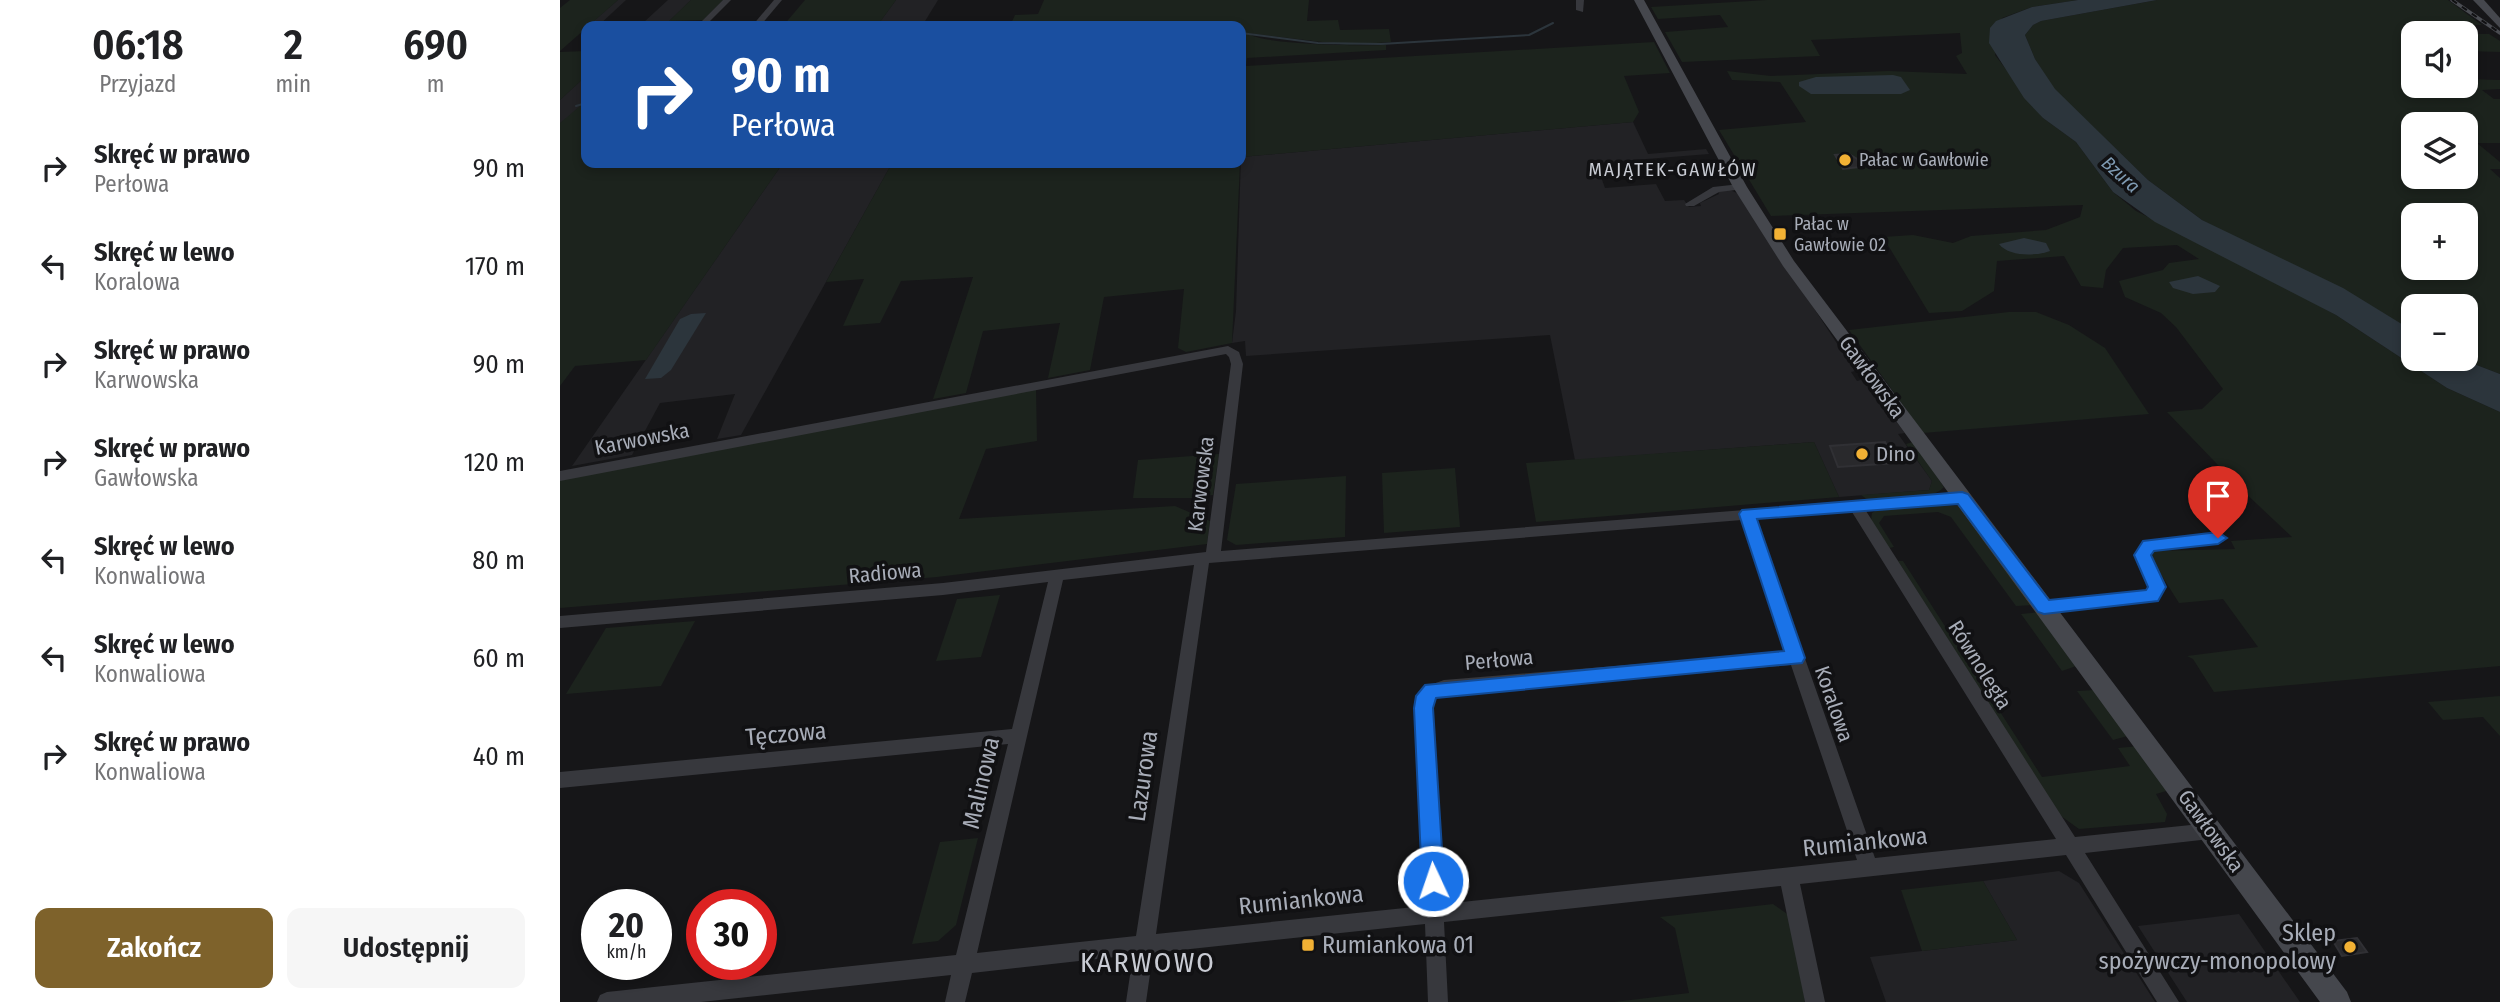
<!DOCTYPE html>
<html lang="pl">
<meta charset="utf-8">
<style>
:root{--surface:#fff;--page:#f6f6f6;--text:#202124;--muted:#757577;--accent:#7e622b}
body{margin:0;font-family:"Fira Sans Condensed",sans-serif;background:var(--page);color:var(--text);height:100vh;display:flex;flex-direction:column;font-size:26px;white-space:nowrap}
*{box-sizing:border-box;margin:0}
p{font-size:23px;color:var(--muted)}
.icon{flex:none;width:38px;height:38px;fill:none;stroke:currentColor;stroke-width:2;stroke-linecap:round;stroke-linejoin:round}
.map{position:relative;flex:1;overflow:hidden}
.panel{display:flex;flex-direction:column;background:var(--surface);width:560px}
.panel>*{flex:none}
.hud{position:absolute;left:21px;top:21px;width:665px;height:147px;border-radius:14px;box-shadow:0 4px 10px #0003;background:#1a4fa0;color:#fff;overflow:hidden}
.buttons{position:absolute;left:1841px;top:21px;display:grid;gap:14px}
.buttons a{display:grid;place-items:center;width:77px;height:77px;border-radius:14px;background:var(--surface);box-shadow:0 4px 10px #0003;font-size:35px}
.speed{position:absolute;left:21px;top:889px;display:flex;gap:14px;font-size:35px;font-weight:700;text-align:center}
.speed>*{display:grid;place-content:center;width:91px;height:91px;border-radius:50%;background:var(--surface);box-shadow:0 4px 10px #0003;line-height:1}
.speed small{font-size:18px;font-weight:400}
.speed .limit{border:10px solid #d22;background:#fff;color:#111}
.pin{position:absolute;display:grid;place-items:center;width:60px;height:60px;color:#fff;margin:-72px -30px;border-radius:50% 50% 50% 0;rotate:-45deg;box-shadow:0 0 7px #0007}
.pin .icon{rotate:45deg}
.me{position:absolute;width:77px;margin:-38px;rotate:357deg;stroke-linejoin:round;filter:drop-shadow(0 0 5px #0008)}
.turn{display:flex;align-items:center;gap:24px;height:147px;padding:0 35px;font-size:32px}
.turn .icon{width:91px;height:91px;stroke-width:2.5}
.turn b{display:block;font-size:49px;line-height:60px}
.eta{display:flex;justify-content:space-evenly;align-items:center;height:119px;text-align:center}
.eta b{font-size:42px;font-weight:600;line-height:49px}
.action{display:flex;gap:14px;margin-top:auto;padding:14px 35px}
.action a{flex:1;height:80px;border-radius:14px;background:var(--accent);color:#fff;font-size:28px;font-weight:600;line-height:80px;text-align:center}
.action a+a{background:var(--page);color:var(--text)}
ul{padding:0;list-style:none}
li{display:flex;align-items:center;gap:21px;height:98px;padding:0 35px}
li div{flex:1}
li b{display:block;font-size:26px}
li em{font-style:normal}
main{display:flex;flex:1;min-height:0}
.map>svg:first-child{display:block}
.built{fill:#222225}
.green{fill:#1c231d;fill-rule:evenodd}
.water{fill:#2c353c}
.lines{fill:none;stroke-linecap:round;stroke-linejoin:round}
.stream{stroke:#2c353c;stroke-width:2}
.building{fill:#29292c;stroke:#303034;stroke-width:2}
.street{fill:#37383d;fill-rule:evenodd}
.secondary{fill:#45474d;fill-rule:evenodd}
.rail-casing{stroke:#4a4c52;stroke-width:3.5}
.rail{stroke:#111113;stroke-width:2;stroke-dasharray:6;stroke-linecap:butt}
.route{fill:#1a73e8;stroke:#114b97;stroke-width:2}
.poi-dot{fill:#f2b134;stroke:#111113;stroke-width:2.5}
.labels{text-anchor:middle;stroke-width:7;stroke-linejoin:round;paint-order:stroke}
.far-poi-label{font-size:18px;fill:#a8adb8;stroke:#111113;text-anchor:start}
.far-neighbourhood-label{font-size:19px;letter-spacing:2px;fill:#c9ccd4;stroke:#111113}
.far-water-label{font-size:19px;font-style:italic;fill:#7f9bb3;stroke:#111113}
.street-label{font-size:21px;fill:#a8adb8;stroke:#111113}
.poi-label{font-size:21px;fill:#a8adb8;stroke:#111113;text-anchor:start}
.near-street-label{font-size:24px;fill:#a8adb8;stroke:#111113}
.near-poi-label{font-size:24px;fill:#a8adb8;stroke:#111113;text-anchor:end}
.near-neighbourhood-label{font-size:28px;letter-spacing:2px;fill:#c9ccd4;stroke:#111113}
</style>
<main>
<section class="panel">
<div class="eta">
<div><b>06:18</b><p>Przyjazd</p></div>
<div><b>2</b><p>min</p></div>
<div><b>690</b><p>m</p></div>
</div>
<ul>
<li><svg class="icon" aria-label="right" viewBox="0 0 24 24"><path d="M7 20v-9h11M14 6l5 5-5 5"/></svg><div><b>Skręć w prawo</b><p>Perłowa</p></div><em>90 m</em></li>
<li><svg class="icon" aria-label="left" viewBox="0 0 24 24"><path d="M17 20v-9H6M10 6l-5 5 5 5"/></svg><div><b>Skręć w lewo</b><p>Koralowa</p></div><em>170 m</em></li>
<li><svg class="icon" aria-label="right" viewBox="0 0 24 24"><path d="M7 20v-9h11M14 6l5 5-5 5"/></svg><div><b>Skręć w prawo</b><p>Karwowska</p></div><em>90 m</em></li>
<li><svg class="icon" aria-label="right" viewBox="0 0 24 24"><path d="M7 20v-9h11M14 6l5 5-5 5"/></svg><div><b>Skręć w prawo</b><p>Gawłowska</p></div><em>120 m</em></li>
<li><svg class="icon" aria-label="left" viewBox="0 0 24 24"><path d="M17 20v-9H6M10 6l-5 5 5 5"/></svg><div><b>Skręć w lewo</b><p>Konwaliowa</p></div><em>80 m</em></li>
<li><svg class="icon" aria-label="left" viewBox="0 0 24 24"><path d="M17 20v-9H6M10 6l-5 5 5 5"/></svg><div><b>Skręć w lewo</b><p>Konwaliowa</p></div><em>60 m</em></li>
<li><svg class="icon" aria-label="right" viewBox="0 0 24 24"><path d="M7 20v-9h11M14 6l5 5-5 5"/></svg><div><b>Skręć w prawo</b><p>Konwaliowa</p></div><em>40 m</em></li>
</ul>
<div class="action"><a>Zakończ</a><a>Udostępnij</a></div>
</section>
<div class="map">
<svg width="1940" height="1002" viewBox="0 0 1940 1002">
<rect width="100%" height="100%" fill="#161618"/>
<!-- built -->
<g class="built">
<path d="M58 0H66L39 25 83 23 108 0H131L104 26H28Z"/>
<path d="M336 0H378L362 26H317Z"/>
<path d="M26 76V101L0 126V100Z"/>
<path d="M1073 122 1088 154 1146 149 1149 154 1036 163 1045 188 1096 184 1105 201 1124 200 1129 207 1141 206 1140 203 1159 194 1158 191 1170 190 1179 194 1295 371 1291 372 1297 381 1301 380 1312 390 1345 433 1338 434 1372 481 1369 490 1279 497 1254 442 1015 460 990 335 686 356 685 341 672 343 676 311 681 157Z"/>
<path d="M223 163H332L181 435 157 439 175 394 100 403 72 455 12 466Z"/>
<path d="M1499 871 1519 883 1595 1002H1326L1310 957 1457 940 1423 881Z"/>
<path d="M1679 914 1740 1002H1627L1578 926Z"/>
</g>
<!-- green -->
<g class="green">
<path d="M10 0H58L0 51V8Z"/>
<path d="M131 0H163L143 20 109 21Z"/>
<path d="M245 0H336L317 26H223Z"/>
<path d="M484 0H749L747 21 778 20 780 30 829 29 831 42 787 45 688 33C699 45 803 46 826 45V50L687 58 686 66 1094 42 1110 73 1064 76 1079 112 1073 122 681 157V26H450L455 15 478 14Z"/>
<path d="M1207 0H1518L1472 7 1442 18 1435 55 1483 118 1516 142 1553 192 1576 211 1713 280 1776 315 1887 388 1940 412V666L1654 692 1633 659 1627 656 1698 647 1663 599 1619 603 1590 557 1594 551 1675 549 1671 541 1732 537 1681 489 1607 412 1642 409 1663 389 1616 327 1601 313 1565 297 1559 281 1603 270 1609 263 1639 259 1617 245 1563 248 1546 270 1543 288 1521 286 1504 256 1437 261 1434 291 1402 311 1369 313 1323 237 1353 235 1393 243 1411 236 1486 230 1520 217 1523 205 1211 216 1159 130 1246 122 1220 82 1172 80 1167 71 1211 76 1328 71 1407 74 1396 56 1402 53 1400 33 1251 40 1260 56 1122 62 1105 32 1168 27 1160 15 1098 19 1091 7Z"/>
<path d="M1597 0H1888L1922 25 1843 24 1853 33H1875H1853V60H1850L1853 64V86H1906V79L1940 80V89L1922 90 1934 99H1940V143H1917L1940 162V169H1930L1940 178V374L1901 359H1906V306H1853V331L1642 220 1588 180 1494 89 1475 59 1465 35 1473 25 1481 21ZM1853 124H1906V177H1853ZM1853 215H1906V268H1853Z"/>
<path d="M1906 34H1929L1940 41V52L1906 51Z"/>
<path d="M26 51V76L0 100V52Z"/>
<path d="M26 101V163H223L86 360 15 366 0 386V123Z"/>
<path d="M332 163H680L672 343 626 352 618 348 624 289 544 297 530 370 488 378 500 323 423 331 406 393 373 399 413 277 341 281 320 323 283 326 304 279 266 282Z"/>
<path d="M1449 312H1476L1509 325 1545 348 1589 414 1363 433 1289 330Z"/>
<path d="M476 389 477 441 426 449 399 519 615 506 650 521 647 544 377 577 0 608V479Z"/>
<path d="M1254 442 1279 497 976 522 966 463Z"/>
<path d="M1353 442 1384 487C1370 503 1329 498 1308 500L1301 495 1369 490 1372 481 1346 444Z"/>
<path d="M659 454 653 495 635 498H573L578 460Z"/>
<path d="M895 468 900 527 824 533 822 473Z"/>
<path d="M786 476 785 537 676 545 667 540 676 484Z"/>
<path d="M1374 505 1399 506 1474 605 1456 606 1391 517 1378 512 1324 516 1319 523 1334 547 1329 548 1311 520 1312 513 1317 510Z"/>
<path d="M1338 561H1343L1482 777 1570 766 1558 748 1580 746 1613 789 1596 794 1607 814 1605 822 1519 829 1497 813Z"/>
<path d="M440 595 421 657 376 661 397 599Z"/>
<path d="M1480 612 1519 665 1502 671 1461 614Z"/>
<path d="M135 621 101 686 6 694 46 628Z"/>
<path d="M1535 690 1571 735 1553 740 1517 691Z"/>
<path d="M1940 696V736L1923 717 1883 720 1868 702Z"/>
<path d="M418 838 396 925 378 941 352 944 380 842Z"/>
<path d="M1423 881 1457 940 1362 951 1341 890Z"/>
<path d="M1213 904 1230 916 1245 1002H1054L1129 993 1115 928 1100 917Z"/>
</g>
<!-- water -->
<g class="water">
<path d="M1518 0H1597L1481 21 1473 25 1465 35 1475 59 1495 89 1588 180 1642 220 1783 288 1853 331V359H1901L1940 374V412L1887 388 1776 315 1595 222 1553 192 1516 142 1483 118 1464 98 1429 43 1430 28 1436 21 1472 7Z"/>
<path d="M1333 75 1341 77 1350 90 1341 94H1251L1239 86V82L1256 77Z"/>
<path d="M1464 238 1486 243 1490 251C1476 256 1449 257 1439 244Z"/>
<path d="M1638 276 1660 286 1655 292 1633 294 1613 288 1609 282Z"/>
<path d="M146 313 111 370 101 378 85 379 120 319 131 314Z"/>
</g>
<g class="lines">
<!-- stream -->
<g class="stream">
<path d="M681 33 758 43 821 44 969 35 993 23"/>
<path d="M16 106 26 103"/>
</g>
</g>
<!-- building -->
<g class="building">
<path d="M1289 154 1297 159 1300 167 1283 169 1275 155Z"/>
<path d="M1325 442 1335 463 1278 467 1270 446Z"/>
<path d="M1797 938 1807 952 1782 956 1773 941Z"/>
</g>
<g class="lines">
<!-- street -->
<g class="street">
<path d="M163 0H171L145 26H137Z"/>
<path d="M214 0H222L200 26H192Z"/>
<path d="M1016 0H1024L1023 12 1016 10Z"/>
<path d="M1180 184 1185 187 1184 189 1159 192 1134 206H1126L1125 204 1153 187Z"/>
<path d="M668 346 679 352 683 364 661 551 1402 493 1407 494 1409 498 1402 503 1306 511 1515 837 1650 823 1656 825 1659 831 1656 837 1650 839 1525 853 1619 1002H1597L1506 855 1240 884 1265 1002H1245L1221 886 884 922 888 1002H868L865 924 593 953 586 1002H566L573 955 412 973 405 1002H385L391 975 141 1002H37L40 995 47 992 396 955 448 744 0 788V772L452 729 488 582 383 595 0 628V616L383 583 646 552 671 364 669 357 666 354 0 481V471ZM1292 512 1496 839 1315 858 1196 519ZM1182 520 1227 652 884 680 862 688 856 708 864 906 596 934 649 563ZM634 565 576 936 417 953 503 580ZM1231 665 1297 860 883 904 872 708 875 697 885 694Z"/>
<path d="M1658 533 1663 534 1665 538 1663 542 1593 550 1590 555 1605 587 1596 600 1484 613 1479 611 1476 607 1479 603 1484 601 1586 591 1589 586 1576 555 1584 541Z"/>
</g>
<!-- secondary -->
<g class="secondary">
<path d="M1074 0H1084L1187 187 1234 261 1787 992 1791 1002H1760L1223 266 1173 187Z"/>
<path d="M1913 0H1924L1940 18V28Z"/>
</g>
<defs>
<path id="rail" d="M1892 0 1940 33"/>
</defs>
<!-- rail casing -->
<use href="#rail" class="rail-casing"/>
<!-- rail -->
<use href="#rail" class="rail"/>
</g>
<!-- route -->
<path class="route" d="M1402 492 1408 494 1489 600 1586 590 1588 587 1574 555 1583 541 1658 532 1667 538 1658 544 1594 551 1591 555 1606 587 1598 601 1484 614 1478 612 1398 504 1197 519 1245 658 1242 663 876 698 873 708 884 881 880 888 873 891 865 888 862 881 854 708 856 696 865 685 1224 651 1179 514 1182 510Z"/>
<!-- markers -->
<g class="poi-dot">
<circle cx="1285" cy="160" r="7"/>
<rect x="1213" y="227" width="14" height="14" rx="3.5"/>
<circle cx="1302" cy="454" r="7"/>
<rect x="741" y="938" width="14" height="14" rx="3.5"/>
<circle cx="1790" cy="947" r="7"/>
</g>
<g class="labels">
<!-- far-poi labels -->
<g class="far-poi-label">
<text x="1299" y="166">Pałac w Gawłowie</text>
<text x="1234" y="230">Pałac w<tspan x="1234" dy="21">Gawłowie 02</tspan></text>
</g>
<!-- far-neighbourhood labels -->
<g class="far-neighbourhood-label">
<text x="1113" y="176">MAJĄTEK-GAWŁÓW</text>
</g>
<!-- far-water labels -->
<g class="far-water-label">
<text transform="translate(1561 174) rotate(42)" y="7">Bzura</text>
</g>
<!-- street labels -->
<g class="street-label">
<text transform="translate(1312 377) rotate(54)" y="7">Gawłowska</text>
<text transform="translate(82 439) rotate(-11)" y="7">Karwowska</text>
<text transform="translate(641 484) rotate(-83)" y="7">Karwowska</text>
<text transform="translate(325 573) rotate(-5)" y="7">Radiowa</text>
<text transform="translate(939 660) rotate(-5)" y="7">Perłowa</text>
<text transform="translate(1420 665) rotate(58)" y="7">Równoległa</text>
<text transform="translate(1274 704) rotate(71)" y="7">Koralowa</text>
<text transform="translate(1651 831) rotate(54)" y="7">Gawłowska</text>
</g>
<!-- poi labels -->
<g class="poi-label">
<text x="1316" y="461">Dino</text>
</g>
<!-- near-street labels -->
<g class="near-street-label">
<text transform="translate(226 734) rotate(-5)" y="8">Tęczowa</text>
<text transform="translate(583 776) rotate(-82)" y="8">Lazurowa</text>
<text transform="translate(421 783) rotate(-77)" y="8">Malinowa</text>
<text transform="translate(1305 842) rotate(-6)" y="8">Rumiankowa</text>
<text transform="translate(741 900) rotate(-6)" y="8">Rumiankowa</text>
</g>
<!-- near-poi labels -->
<g class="near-poi-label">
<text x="1776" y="941">Sklep<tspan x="1776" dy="28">spożywczy-monopolowy</tspan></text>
<text x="762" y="953" text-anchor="start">Rumiankowa 01</text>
</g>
<!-- near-neighbourhood labels -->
<g class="near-neighbourhood-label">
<text x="588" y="972">KARWOWO</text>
</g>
</g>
</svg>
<div class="buttons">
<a><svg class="icon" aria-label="sound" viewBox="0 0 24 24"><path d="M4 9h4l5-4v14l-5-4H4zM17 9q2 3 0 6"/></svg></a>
<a><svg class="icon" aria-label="layers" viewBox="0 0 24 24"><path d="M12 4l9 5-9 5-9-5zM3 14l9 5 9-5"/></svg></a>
<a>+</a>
<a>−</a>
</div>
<div class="speed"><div>20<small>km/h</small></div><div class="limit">30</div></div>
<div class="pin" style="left:1658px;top:538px;background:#d93025"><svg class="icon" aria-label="arrive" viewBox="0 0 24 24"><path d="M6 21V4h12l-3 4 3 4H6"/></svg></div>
<svg class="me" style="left:873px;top:881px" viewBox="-20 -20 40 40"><circle r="17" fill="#1a73e8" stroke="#fff" stroke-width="3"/><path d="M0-11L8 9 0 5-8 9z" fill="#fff"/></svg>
<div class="hud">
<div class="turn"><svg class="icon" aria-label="right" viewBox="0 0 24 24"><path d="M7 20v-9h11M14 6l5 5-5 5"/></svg><div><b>90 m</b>Perłowa</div></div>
</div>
</div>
</main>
